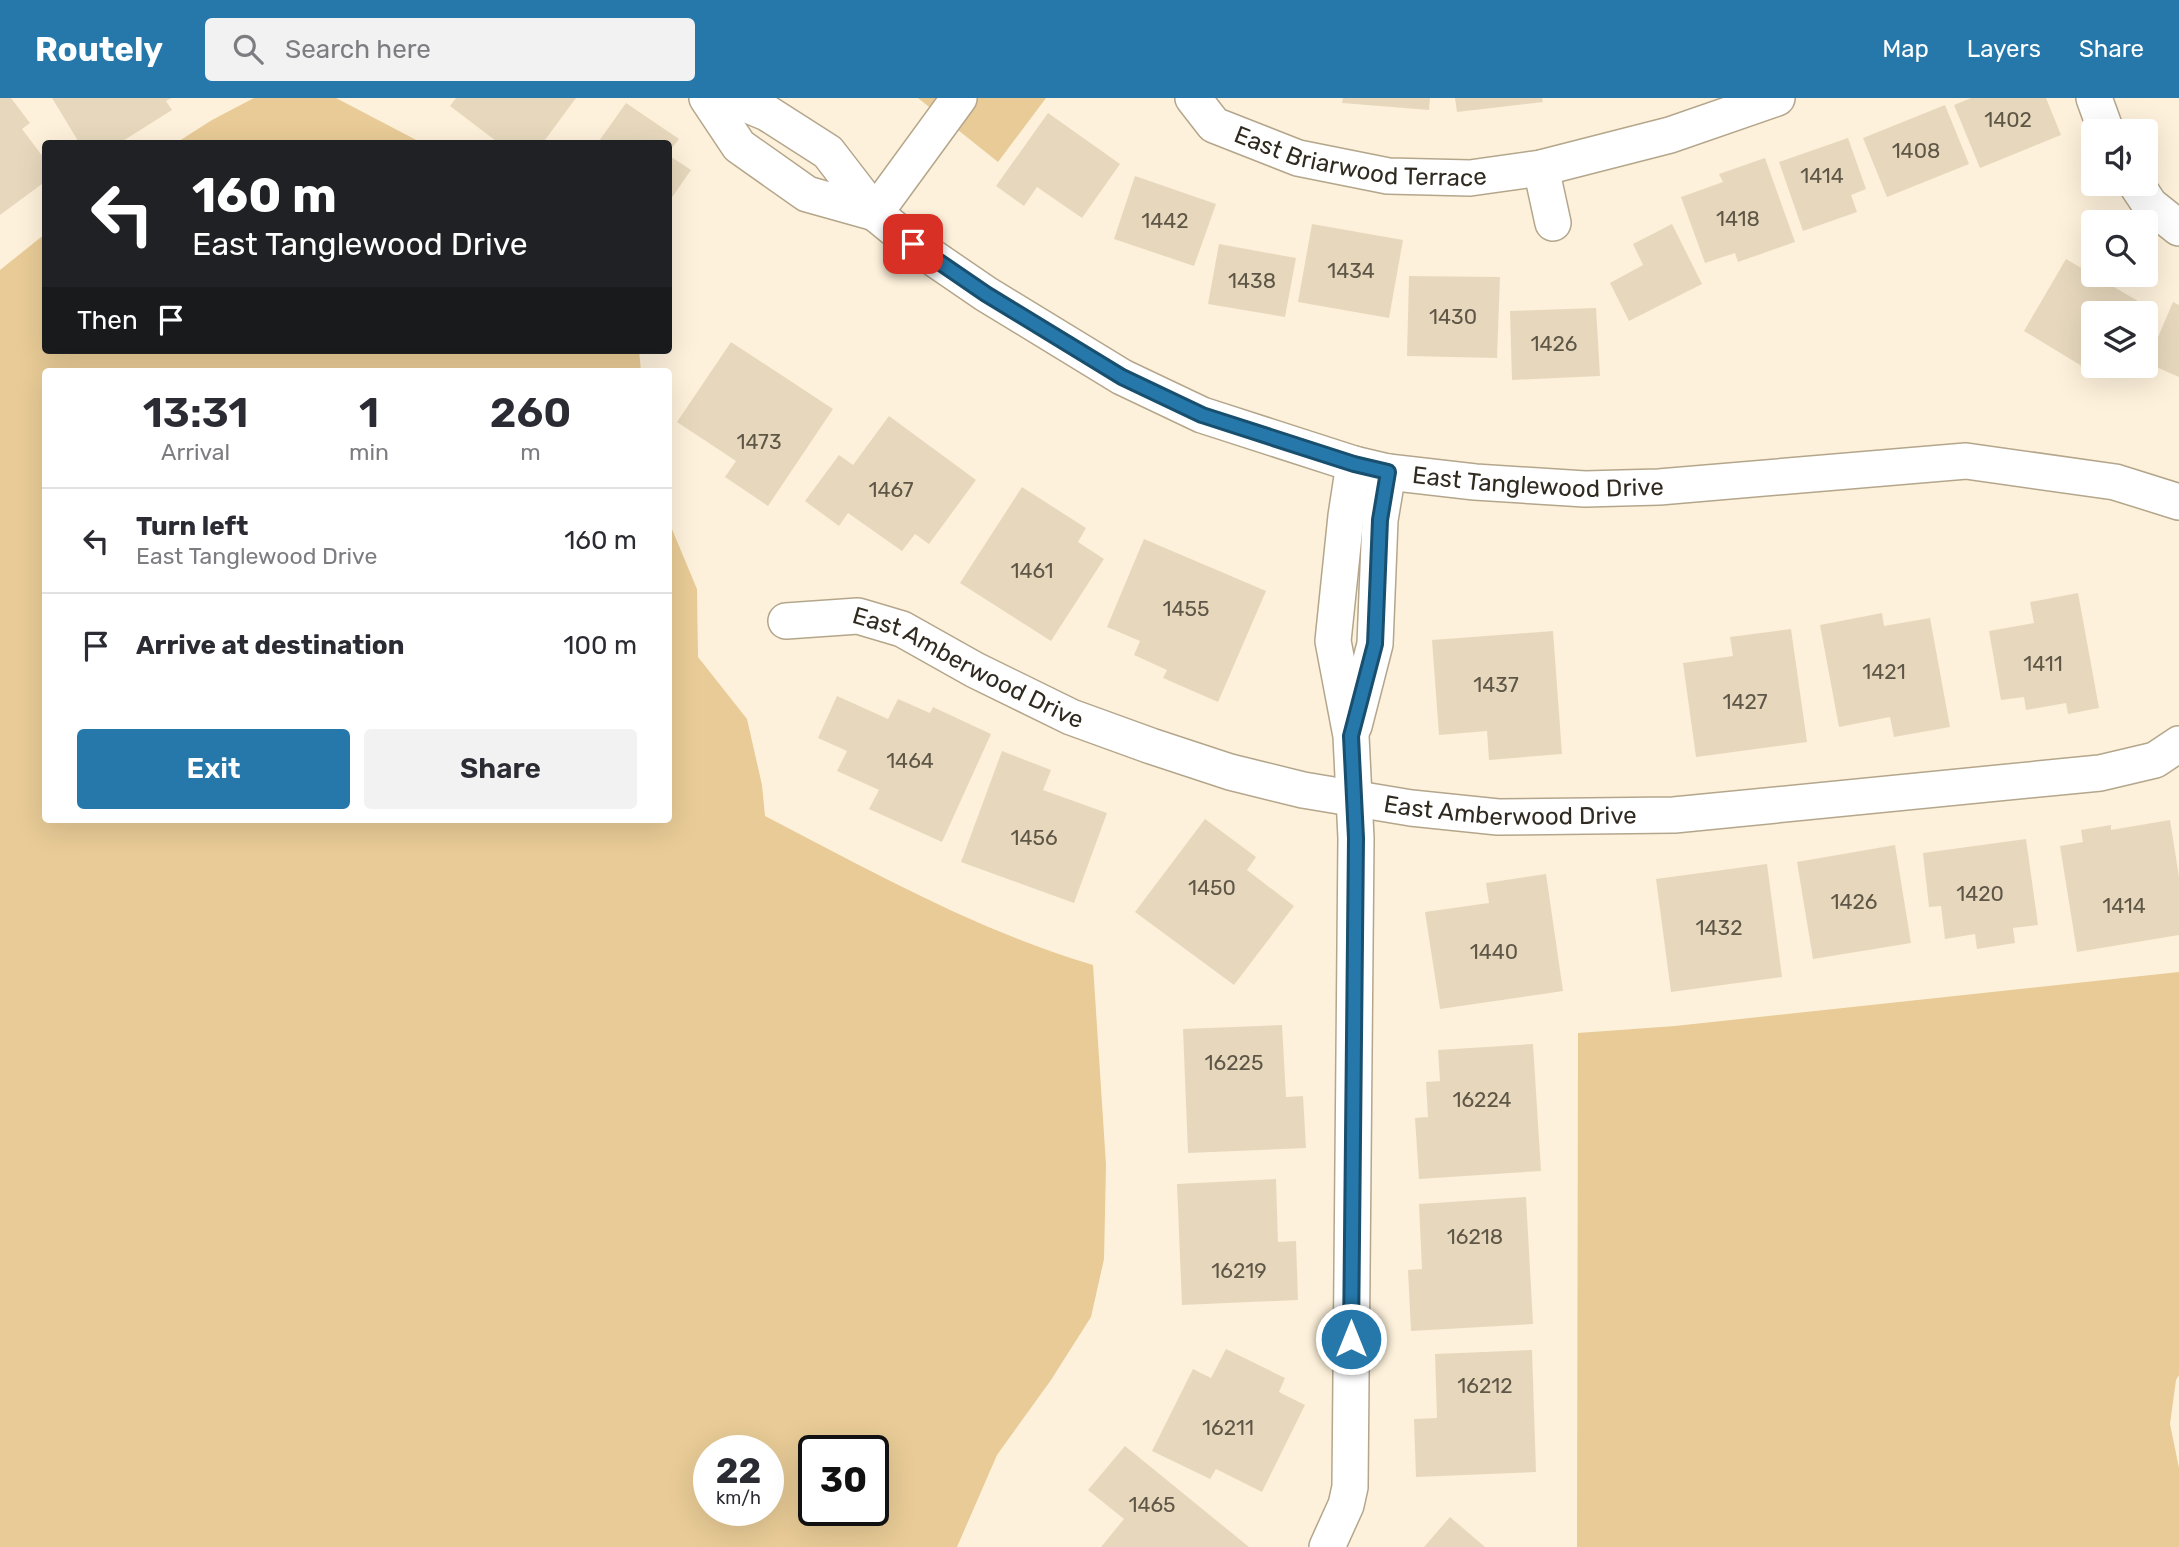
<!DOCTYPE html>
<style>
:root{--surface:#fff;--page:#f2f2f3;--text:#2b2b33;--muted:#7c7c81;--line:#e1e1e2;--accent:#2578a9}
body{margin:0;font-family:Rubik,sans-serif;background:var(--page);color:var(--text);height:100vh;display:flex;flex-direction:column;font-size:26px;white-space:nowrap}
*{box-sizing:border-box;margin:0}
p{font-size:23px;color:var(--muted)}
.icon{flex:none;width:38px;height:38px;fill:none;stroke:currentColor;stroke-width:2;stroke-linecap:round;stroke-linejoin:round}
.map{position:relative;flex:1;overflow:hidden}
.panel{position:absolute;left:42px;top:270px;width:630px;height:455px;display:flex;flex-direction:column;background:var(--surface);border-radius:7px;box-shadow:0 7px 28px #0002}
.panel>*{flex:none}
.top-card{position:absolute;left:42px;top:42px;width:630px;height:214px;border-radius:7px;box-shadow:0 7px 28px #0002;background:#202124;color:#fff;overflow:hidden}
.tools{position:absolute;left:2081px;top:21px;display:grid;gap:14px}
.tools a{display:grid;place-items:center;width:77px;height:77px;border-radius:7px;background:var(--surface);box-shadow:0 7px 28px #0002;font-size:35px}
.speed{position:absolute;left:693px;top:1337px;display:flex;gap:14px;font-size:35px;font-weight:700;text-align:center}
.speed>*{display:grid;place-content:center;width:91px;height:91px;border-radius:50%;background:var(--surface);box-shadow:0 7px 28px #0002;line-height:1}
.speed small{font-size:18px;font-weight:400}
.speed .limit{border:4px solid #111;border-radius:10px;background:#fff;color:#111}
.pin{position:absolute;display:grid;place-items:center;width:60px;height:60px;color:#fff;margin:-30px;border-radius:14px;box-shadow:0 4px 10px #0006}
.me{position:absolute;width:77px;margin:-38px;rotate:0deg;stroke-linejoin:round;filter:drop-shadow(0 0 5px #0008)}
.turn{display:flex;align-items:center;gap:24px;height:147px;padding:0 35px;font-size:32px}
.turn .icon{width:91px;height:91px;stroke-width:2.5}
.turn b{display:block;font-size:49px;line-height:60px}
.then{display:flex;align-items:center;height:66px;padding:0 35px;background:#0003;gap:14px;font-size:26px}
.eta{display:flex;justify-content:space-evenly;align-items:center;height:119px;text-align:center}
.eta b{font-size:42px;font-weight:600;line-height:49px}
.action{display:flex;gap:14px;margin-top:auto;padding:14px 35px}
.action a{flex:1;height:80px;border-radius:7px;background:var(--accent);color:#fff;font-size:28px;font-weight:600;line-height:80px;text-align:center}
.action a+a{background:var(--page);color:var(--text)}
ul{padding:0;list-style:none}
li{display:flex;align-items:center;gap:21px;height:105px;padding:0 35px;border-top:2px solid var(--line)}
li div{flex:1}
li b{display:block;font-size:26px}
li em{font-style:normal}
header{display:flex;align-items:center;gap:42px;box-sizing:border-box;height:98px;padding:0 35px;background:var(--accent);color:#fff}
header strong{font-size:33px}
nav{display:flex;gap:38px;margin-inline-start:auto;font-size:24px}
.search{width:490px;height:63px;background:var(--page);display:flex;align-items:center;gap:18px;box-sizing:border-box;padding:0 24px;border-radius:7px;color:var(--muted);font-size:26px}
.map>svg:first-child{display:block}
.green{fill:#e8cb96;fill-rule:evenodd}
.building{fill:#e7d8bd}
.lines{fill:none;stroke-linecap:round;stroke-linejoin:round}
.minor-casing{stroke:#b4a68b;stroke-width:38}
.minor{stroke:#fff;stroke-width:35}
.route-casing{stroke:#184e6e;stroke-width:18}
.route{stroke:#2578a9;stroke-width:12}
.labels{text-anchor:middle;stroke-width:5;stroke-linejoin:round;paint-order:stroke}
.number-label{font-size:21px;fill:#5e5647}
.street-label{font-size:24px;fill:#302a20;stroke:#fff}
</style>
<header>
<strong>Routely</strong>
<div class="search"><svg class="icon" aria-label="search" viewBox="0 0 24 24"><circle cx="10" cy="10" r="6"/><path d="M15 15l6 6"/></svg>Search here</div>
<nav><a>Map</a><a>Layers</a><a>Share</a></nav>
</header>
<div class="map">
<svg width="2179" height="1449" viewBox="0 0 2179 1449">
<rect width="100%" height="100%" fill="#fdf1db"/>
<!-- green -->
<g class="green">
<path d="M254 0H336L422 45H176L212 22Z"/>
<path d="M918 0H1046L998 64Z"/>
<path d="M45 136 46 252H639L641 273H46V721H668L669 424 697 491 698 559 747 621 762 687 765 718C871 773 978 833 1093 867L1106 1067 1104 1161 1091 1219 1051 1282 997 1357 957 1449H0V172ZM709 1353H768V1412H709ZM814 1353H873V1412H814Z"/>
<path d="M2179 874V1277L2176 1282 2170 1326 2179 1370V1449H1577L1578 935 1675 928Z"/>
</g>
<!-- building -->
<g class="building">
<path d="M0 0H11L30 25 22 31 46 63V83L0 117Z"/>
<path d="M52 0H171L166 3 172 12 118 46H80Z"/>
<path d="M456 0H576L542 46H500L450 8Z"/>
<path d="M1343 0H1430L1429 12 1342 5Z"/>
<path d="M1455 0H1542L1543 4 1457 14Z"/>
<path d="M1971 0H2046L2061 37 1980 70 1954 7Z"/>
<path d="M626 5 679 41 668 55V46H597Z"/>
<path d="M1945 7 1969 66 1887 99 1863 40Z"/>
<path d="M1048 15 1120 66 1082 120 1037 89 1024 108 996 88Z"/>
<path d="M1848 40 1866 91 1851 97 1857 114 1803 133 1779 64Z"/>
<path d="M668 57 691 72 668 105Z"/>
<path d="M1765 60 1795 144 1738 164 1735 155 1705 165 1681 99 1723 84 1719 76Z"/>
<path d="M1135 78 1216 106 1194 168 1114 141Z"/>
<path d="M1312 126 1403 142 1389 220 1298 204Z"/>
<path d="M1672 126 1702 186 1629 223 1610 185 1643 167 1633 146Z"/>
<path d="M1219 146 1296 160 1285 219 1208 206Z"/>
<path d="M2066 161 2155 213 2146 229V215H2093V267L2090 273 2024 233Z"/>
<path d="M1409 178 1500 179 1497 260 1407 258Z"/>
<path d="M2173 204 2179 207V279L2147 265Z"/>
<path d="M1596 210 1600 278 1512 282 1510 213Z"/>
<path d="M731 244 833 311 768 408 725 379 736 363 677 324Z"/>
<path d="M889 318 976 382 929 446 915 436 902 453 848 415 839 428 805 403 839 357 853 367Z"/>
<path d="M1022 389 1086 430 1078 444 1104 461 1051 543 960 485Z"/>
<path d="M1144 441 1266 493 1218 604 1163 580 1167 572 1134 557 1140 543 1107 529Z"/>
<path d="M2078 495 2099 610 2068 616 2066 605 2026 612 2024 599 2001 602 1989 533 2034 525 2030 504Z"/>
<path d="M1882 515 1884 528 1930 520 1950 629 1894 639 1890 619 1839 629 1820 527Z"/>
<path d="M1791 531 1807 644 1696 659 1683 565 1733 558 1730 539Z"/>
<path d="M1553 533 1562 656 1489 662 1487 633 1439 637 1432 542Z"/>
<path d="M837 598 888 621 898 601 930 615 933 609 991 636 942 744 869 711 879 692 837 673 847 653 818 640Z"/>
<path d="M1002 653 1051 672 1043 692 1107 715 1074 805 961 764Z"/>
<path d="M1205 721 1256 759 1247 772 1294 808 1234 887 1135 814Z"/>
<path d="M2170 722 2179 779V837L2077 854 2060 748 2083 744 2081 732 2111 727V732Z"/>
<path d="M2026 741 2038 827 2013 830 2015 845 1977 851 1975 836 1945 841 1941 808 1929 809 1923 755Z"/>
<path d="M1895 747 1911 845 1813 861 1797 764Z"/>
<path d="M1767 766 1782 879 1671 894 1656 781Z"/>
<path d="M1546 776 1563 893 1440 911 1425 814 1489 805 1486 785Z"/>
<path d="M1282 927 1286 999 1303 998 1306 1050 1188 1055 1183 931Z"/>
<path d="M1533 946 1541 1073 1419 1081 1415 1020 1428 1019 1426 984 1440 983 1438 952Z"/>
<path d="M1276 1081 1278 1144 1296 1143 1298 1202 1182 1207 1177 1086Z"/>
<path d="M1526 1099 1533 1226 1411 1233 1408 1172 1422 1171 1419 1106Z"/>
<path d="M1226 1251 1285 1280 1279 1294 1305 1307 1262 1394 1216 1371 1210 1381 1152 1353 1193 1271 1211 1280Z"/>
<path d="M1532 1252 1536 1374 1416 1379 1414 1321 1437 1320 1435 1256Z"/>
<path d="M1125 1348 1249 1449H1101L1124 1421 1088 1392Z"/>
<path d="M1450 1419 1485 1449H1424Z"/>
</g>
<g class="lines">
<defs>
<g id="minor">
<path d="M707 0 739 48 807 96 875 115"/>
<path id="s1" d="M731 0 767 15 828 54 875 115 913 146 986 196 1122 279 1202 317 1354 366 1388 374 1475 384 1585 391 1659 389 1966 363 2115 384 2179 404"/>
<path id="s2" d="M1193 0 1214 27 1298 60 1388 78 1470 80 1541 70 1670 37 1777 0"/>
<path d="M2094 0 2106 33"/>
<path d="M1541 70 1553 125"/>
<path d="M2136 86 2150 107 2179 130"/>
<path d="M875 115 959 0"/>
<path id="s3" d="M786 523 858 518 902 531 975 572 1071 619 1151 648 1230 674 1303 692 1411 710 1498 719 1674 717 2100 675 2155 662 2179 646"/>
<path d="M1354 628 1375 546 1380 422 1388 374"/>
<path d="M1327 1449 1346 1407 1350 1389 1356 740 1351 638 1333 543 1346 418 1354 366"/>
</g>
</defs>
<!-- minor casing -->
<use href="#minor" class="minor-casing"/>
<!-- minor -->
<use href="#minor" class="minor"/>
</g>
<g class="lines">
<defs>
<path id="route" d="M913 146 986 196 1122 279 1202 317 1354 366 1388 374 1380 422 1375 546 1351 638 1356 740 1351 1241"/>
</defs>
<!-- route casing -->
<use href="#route" class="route-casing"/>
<!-- route -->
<use href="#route" class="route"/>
</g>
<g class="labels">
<!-- number labels -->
<g class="number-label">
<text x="2008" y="29">1402</text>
<text x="1916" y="60">1408</text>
<text x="1822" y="85">1414</text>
<text x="1738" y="128">1418</text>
<text x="1165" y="130">1442</text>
<text x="1351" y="180">1434</text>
<text x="1252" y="190">1438</text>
<text x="1453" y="226">1430</text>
<text x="1554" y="253">1426</text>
<text x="759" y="351">1473</text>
<text x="891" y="399">1467</text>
<text x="1032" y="480">1461</text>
<text x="1186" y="518">1455</text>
<text x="2043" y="573">1411</text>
<text x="1884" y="581">1421</text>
<text x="1496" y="594">1437</text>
<text x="1745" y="611">1427</text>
<text x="910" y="670">1464</text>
<text x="1034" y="747">1456</text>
<text x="1212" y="797">1450</text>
<text x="1980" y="803">1420</text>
<text x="1854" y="811">1426</text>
<text x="2124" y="815">1414</text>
<text x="1719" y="837">1432</text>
<text x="1494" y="861">1440</text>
<text x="1234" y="972">16225</text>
<text x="1482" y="1009">16224</text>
<text x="1475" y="1146">16218</text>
<text x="1239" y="1180">16219</text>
<text x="1485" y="1295">16212</text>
<text x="1228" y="1337">16211</text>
<text x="1152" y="1414">1465</text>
</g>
<!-- street labels -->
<g class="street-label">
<text dy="8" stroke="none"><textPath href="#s2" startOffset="186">East Briarwood Terrace</textPath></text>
<text dy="8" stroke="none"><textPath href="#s1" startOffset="919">East Tanglewood Drive</textPath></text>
<text dy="8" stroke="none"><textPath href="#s3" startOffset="194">East Amberwood Drive</textPath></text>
<text dy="8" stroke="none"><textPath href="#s3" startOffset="761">East Amberwood Drive</textPath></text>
</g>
</g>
</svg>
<div class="tools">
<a><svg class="icon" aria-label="sound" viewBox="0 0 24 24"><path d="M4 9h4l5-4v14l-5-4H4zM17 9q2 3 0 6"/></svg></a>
<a><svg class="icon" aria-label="search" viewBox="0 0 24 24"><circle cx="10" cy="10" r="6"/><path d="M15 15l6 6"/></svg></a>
<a><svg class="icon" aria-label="layers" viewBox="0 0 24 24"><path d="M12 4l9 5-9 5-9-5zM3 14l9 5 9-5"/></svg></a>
</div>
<div class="speed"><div>22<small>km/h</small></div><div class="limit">30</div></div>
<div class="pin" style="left:913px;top:146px;background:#d93025"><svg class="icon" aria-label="arrive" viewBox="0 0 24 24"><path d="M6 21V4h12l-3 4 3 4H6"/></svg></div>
<svg class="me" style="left:1351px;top:1241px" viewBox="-20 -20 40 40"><circle r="17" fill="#2578a9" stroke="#fff" stroke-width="3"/><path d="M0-11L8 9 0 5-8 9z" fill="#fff"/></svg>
<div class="top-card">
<div class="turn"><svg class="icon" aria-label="left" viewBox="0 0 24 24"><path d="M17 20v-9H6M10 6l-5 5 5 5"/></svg><div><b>160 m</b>East Tanglewood Drive</div></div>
<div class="then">Then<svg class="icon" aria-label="arrive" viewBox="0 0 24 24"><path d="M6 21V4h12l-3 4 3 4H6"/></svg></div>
</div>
<section class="panel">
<div class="eta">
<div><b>13:31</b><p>Arrival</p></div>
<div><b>1</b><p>min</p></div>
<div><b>260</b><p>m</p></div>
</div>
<ul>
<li><svg class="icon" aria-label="left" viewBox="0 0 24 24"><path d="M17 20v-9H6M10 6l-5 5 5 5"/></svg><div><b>Turn left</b><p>East Tanglewood Drive</p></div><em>160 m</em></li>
<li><svg class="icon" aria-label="arrive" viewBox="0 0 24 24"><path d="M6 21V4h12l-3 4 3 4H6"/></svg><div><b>Arrive at destination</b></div><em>100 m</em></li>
</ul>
<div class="action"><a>Exit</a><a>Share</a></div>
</section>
</div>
